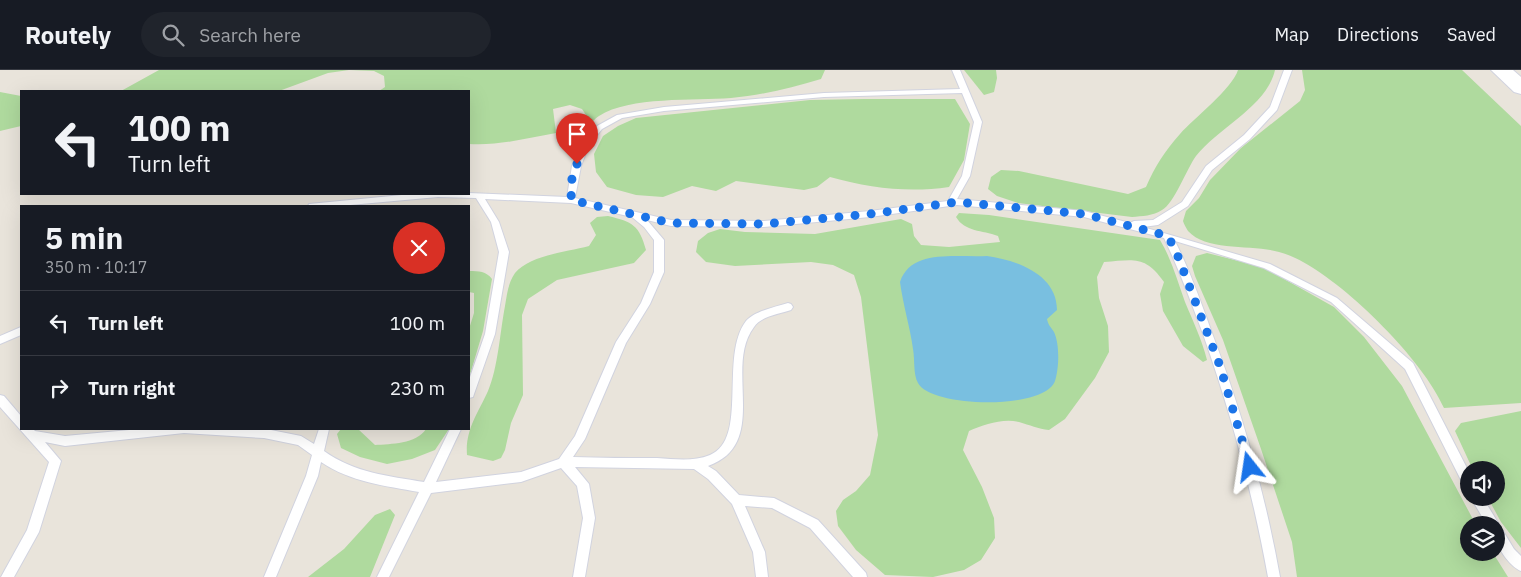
<!DOCTYPE html>
<meta charset="utf-8">
<style>
:root{--surface:#171b24;--page:#20242c;--text:#f1f3f6;--muted:#9ea1a6;--line:#363941}
body{margin:0;font-family:"IBM Plex Sans",sans-serif;background:var(--page);color:var(--text);height:100vh;display:flex;flex-direction:column;font-size:19px;white-space:nowrap}
*{box-sizing:border-box;margin:0}
p{font-size:16px;color:var(--muted)}
.icon{flex:none;width:28px;height:28px;fill:none;stroke:currentColor;stroke-width:2;stroke-linecap:round;stroke-linejoin:round}
.map{position:relative;flex:1;overflow:hidden}
.panel{position:absolute;left:20px;top:135px;width:450px;height:225px;display:flex;flex-direction:column;background:var(--surface);border-radius:0px;box-shadow:0 5px 20px #0002}
.panel>*{flex:none}
.top-card{position:absolute;left:20px;top:20px;width:450px;height:105px;border-radius:0px;box-shadow:0 5px 20px #0002;background:#171b24;color:var(--text);overflow:hidden}
.buttons{position:absolute;left:1460px;top:391px;display:grid;gap:10px}
.buttons a{display:grid;place-items:center;width:45px;height:45px;border-radius:50%;background:var(--surface);box-shadow:0 5px 20px #0002;font-size:25px}
.pin{position:absolute;display:grid;place-items:center;width:42px;height:42px;color:#fff;margin:-51px -21px;border-radius:50% 50% 50% 0;rotate:-45deg;box-shadow:0 0 5px #0007}
.pin .icon{rotate:45deg}
.me{position:absolute;width:55px;margin:-28px;rotate:345deg;stroke-linejoin:round;filter:drop-shadow(0 0 4px #0008)}
.turn{display:flex;align-items:center;gap:18px;height:105px;padding:0 25px;font-size:22px}
.turn .icon{width:65px;height:65px;stroke-width:2.5}
.turn b{display:block;font-size:35px;line-height:42px}
.round{display:grid;place-items:center;flex:none;width:52px;height:52px;border-radius:26px;background:var(--page)}
.overview{display:flex;align-items:center;justify-content:space-between;height:85px;padding:0 25px}
h1{font-size:30px;font-weight:700;line-height:38px}
ul{padding:0;list-style:none}
li{display:flex;align-items:center;gap:15px;height:65px;padding:0 25px;border-top:1px solid var(--line)}
li div{flex:1}
li b{display:block;font-size:19px}
li em{font-style:normal}
header{display:flex;align-items:center;gap:30px;box-sizing:border-box;height:70px;padding:0 25px;background:var(--surface);border-bottom:1px solid var(--line)}
header strong{font-size:24px}
nav{display:flex;gap:28px;margin-inline-start:auto;font-size:18px}
.search{width:350px;height:45px;background:var(--page);display:flex;align-items:center;gap:12px;box-sizing:border-box;padding:0 18px;border-radius:28px;color:var(--muted);font-size:19px}
.map>svg:first-child{display:block}
.green{fill:#afda9e}
.water{fill:#79bfe0}
.lines{fill:none;stroke-linecap:round;stroke-linejoin:round}
.service-casing{stroke:#d1d3df;stroke-width:2}
.secondary-casing{stroke:#d1d3df;stroke-width:2}
.service{fill:#fff;fill-rule:evenodd}
.secondary{fill:#fff;fill-rule:evenodd}
.route{stroke:#1a73e8;stroke-width:9;stroke-dasharray:0 16.2}
</style>
<header>
<strong>Routely</strong>
<div class="search"><svg class="icon" aria-label="search" viewBox="0 0 24 24"><circle cx="10" cy="10" r="6"/><path d="M15 15l6 6"/></svg>Search here</div>
<nav><a>Map</a><a>Directions</a><a>Saved</a></nav>
</header>
<div class="map">
<svg width="1521" height="507" viewBox="0 0 1521 507">
<rect width="100%" height="100%" fill="#e9e4db"/>
<!-- green -->
<g class="green">
<path d="M159 0H825L821 9C791 18 762 25 731 28 694 31 630 26 599 46 594 49 590 55 585 59L586 45 582 39 570 35 553 39 556 63C528 68 498 76 469 74V21H379L385 17 384 6 374 1 349 0 328 3 279 21H121Z"/>
<path d="M964 0H996L997 8 994 22 984 25Z"/>
<path d="M1238 0H1275C1267 36 1219 57 1196 86 1187 98 1174 134 1162 140 1153 146 1142 146 1132 147L1018 133 997 126 988 119 991 107 1001 100 1019 101 1128 124 1146 117C1155 96 1165 81 1180 64 1194 48 1232 19 1238 0Z"/>
<path d="M1302 0H1462L1521 56V333L1444 338C1423 290 1349 217 1303 192 1296 188 1287 184 1279 182 1253 174 1207 182 1188 161 1186 158 1184 154 1183 151L1186 141 1199 128 1210 110 1241 78 1300 31 1305 20Z"/>
<path d="M0 22 21 26V56L0 61Z"/>
<path d="M864 29H955L970 54 964 90 949 117C908 123 870 118 830 107L817 117 804 120 736 111 716 121 692 116 663 127 636 125 607 117 596 102 594 84 603 66 618 56 636 48 810 30Z"/>
<path d="M959 143 989 145 1160 170C1172 190 1177 210 1185 232 1193 251 1202 270 1207 290L1203 292 1183 276 1163 241 1160 224 1164 212C1145 185 1134 190 1104 192L1097 207 1099 228 1108 256 1109 282 1095 308 1065 349 1049 360C1038 359 1030 355 1019 352 1002 348 984 355 969 361L963 380 982 417 994 448 995 468 981 490 964 500 933 507 885 505 856 480 838 456 836 441 843 430 856 421 870 405 878 365 861 227 854 205 833 195 811 192 735 196 706 192 696 182 698 171 708 163 720 159 745 162 815 164 901 149 912 154 914 166 921 175 949 177 1000 172 998 166C982 160 965 162 956 147Z"/>
<path d="M608 146C633 152 639 155 646 180L634 193 557 210 528 229 522 245 523 325 511 353 505 380 501 388 493 391 467 385C465 360 478 343 488 321 498 298 500 262 505 236 507 225 508 213 515 203 530 185 567 182 589 176L596 165 590 153 597 147Z"/>
<path d="M1207 183 1263 197 1334 237 1364 267 1402 316 1476 455H1469V482L1493 483 1508 507H1297L1292 472 1261 379 1223 270 1195 206 1192 196 1196 186Z"/>
<path d="M469 201C479 201 486 201 492 209L483 261 469 308V259L474 243V223L469 222Z"/>
<path d="M1521 341V478L1501 452 1488 428H1496V400H1473L1455 361 1461 353Z"/>
<path d="M341 359H358L375 375C391 374 416 374 426 359H449L435 380 412 389 387 394 360 387 341 378 337 364Z"/>
<path d="M390 439 395 445 370 507H308L344 479 375 445Z"/>
</g>
<!-- water -->
<path class="water" d="M987 186C1016 190 1057 204 1057 240L1047 249C1048 255 1051 257 1054 262 1060 275 1059 298 1055 311 1045 340 931 338 918 313 913 304 915 290 913 279 910 257 903 235 900 212 911 178 958 188 987 186Z"/>
<g class="lines">
<defs>
<g id="service">
<path d="M952 0H960L982 52 970 106 957 129 1084 141 1130 153 1134 151 1153 150 1182 132 1206 96 1244 65 1270 37 1284 0H1292L1277 40 1250 69 1212 100 1188 136 1158 155 1143 157 1270 194 1337 228 1413 293 1469 402V419L1465 418 1405 299 1331 232 1264 198 1175 171C1190 201 1201 232 1212 263 1242 342 1265 423 1280 507H1268C1253 424 1231 343 1203 264 1191 232 1179 199 1164 168L1084 147 957 135 870 147 764 157 671 156 647 150 664 170V202L650 234 626 273 585 369 573 387C601 388 629 388 657 388 674 389 693 392 710 385 749 369 719 286 746 251 755 241 775 237 788 233L791 234 793 237 791 240C780 244 761 246 754 257 723 297 771 374 708 396L716 401 739 425 774 428 818 450 866 503 867 507H853L810 458 772 438 745 436 765 482 768 507H756L753 482 732 434 708 409 694 399 575 397 589 414 595 448 585 507H573L583 448 577 416 561 398 521 412 431 423 389 507H377L419 422C386 416 350 412 321 392L318 406 276 507H264L306 406 312 385 298 375 264 368 184 363 65 376 45 372 61 391 39 462 14 507H1L27 460 49 392 0 337V325L4 326 21 346V359H33L35 361 65 366 140 359H266L301 366 314 374 319 359H329L324 381C355 403 388 406 424 412L450 359H461L436 412 521 402 559 389 575 366 616 272 641 233 654 202V170L644 157 632 147 571 133 485 129 499 152 509 182 495 264 474 324 473 327 469 328V310L485 264 499 182 491 152 476 128 438 127 339 136H308L309 134 412 124 469 123 567 127 572 96 581 75 597 56 617 45 664 37 824 23 960 19ZM962 23 974 52 962 106 948 131 870 141 764 151 671 150 575 128 581 96 589 75 602 59 622 48 664 41 824 27Z"/>
<path d="M21 257V265L0 274V266Z"/>
<path d="M1471 428H1483L1514 479 1521 486V501C1511 497 1500 482 1497 472 1495 467 1496 460 1496 455H1487Z"/>
</g>
<path id="secondary" d="M1491 0H1513L1521 7V24L1514 22Z"/>
</defs>
<!-- service casing -->
<use href="#service" class="service-casing"/>
<!-- secondary casing -->
<use href="#secondary" class="secondary-casing"/>
<!-- service -->
<use href="#service" class="service"/>
<!-- secondary -->
<use href="#secondary" class="secondary"/>
</g>
<g class="lines">
<!-- route -->
<path class="route" d="M577 94 572 107 571 130 671 153 764 154 870 144 957 132 1084 144 1168 166 1177 184 1220 296 1250 397"/>
</g>
</svg>
<div class="buttons">
<a><svg class="icon" aria-label="sound" viewBox="0 0 24 24"><path d="M4 9h4l5-4v14l-5-4H4zM17 9q2 3 0 6"/></svg></a>
<a><svg class="icon" aria-label="layers" viewBox="0 0 24 24"><path d="M12 4l9 5-9 5-9-5zM3 14l9 5 9-5"/></svg></a>
</div>
<div class="pin" style="left:577px;top:94px;background:#d93025"><svg class="icon" aria-label="arrive" viewBox="0 0 24 24"><path d="M6 21V4h12l-3 4 3 4H6"/></svg></div>
<svg class="me" style="left:1250px;top:397px" viewBox="-20 -20 40 40"><path d="M0-17L14 15 0 8-14 15z" fill="#1a73e8" stroke="#fff" stroke-width="4"/></svg>
<div class="top-card">
<div class="turn"><svg class="icon" aria-label="left" viewBox="0 0 24 24"><path d="M17 20v-9H6M10 6l-5 5 5 5"/></svg><div><b>100 m</b>Turn left</div></div>
</div>
<section class="panel">
<div class="overview"><div><h1>5 min</h1><p>350 m · 10:17</p></div><a class="round" style="background:#d93025;color:#fff"><svg class="icon" aria-label="close" viewBox="0 0 24 24"><path d="M6 6l12 12M18 6L6 18"/></svg></a></div>
<ul>
<li><svg class="icon" aria-label="left" viewBox="0 0 24 24"><path d="M17 20v-9H6M10 6l-5 5 5 5"/></svg><div><b>Turn left</b></div><em>100 m</em></li>
<li><svg class="icon" aria-label="right" viewBox="0 0 24 24"><path d="M7 20v-9h11M14 6l5 5-5 5"/></svg><div><b>Turn right</b></div><em>230 m</em></li>
</ul>
</section>
</div>
